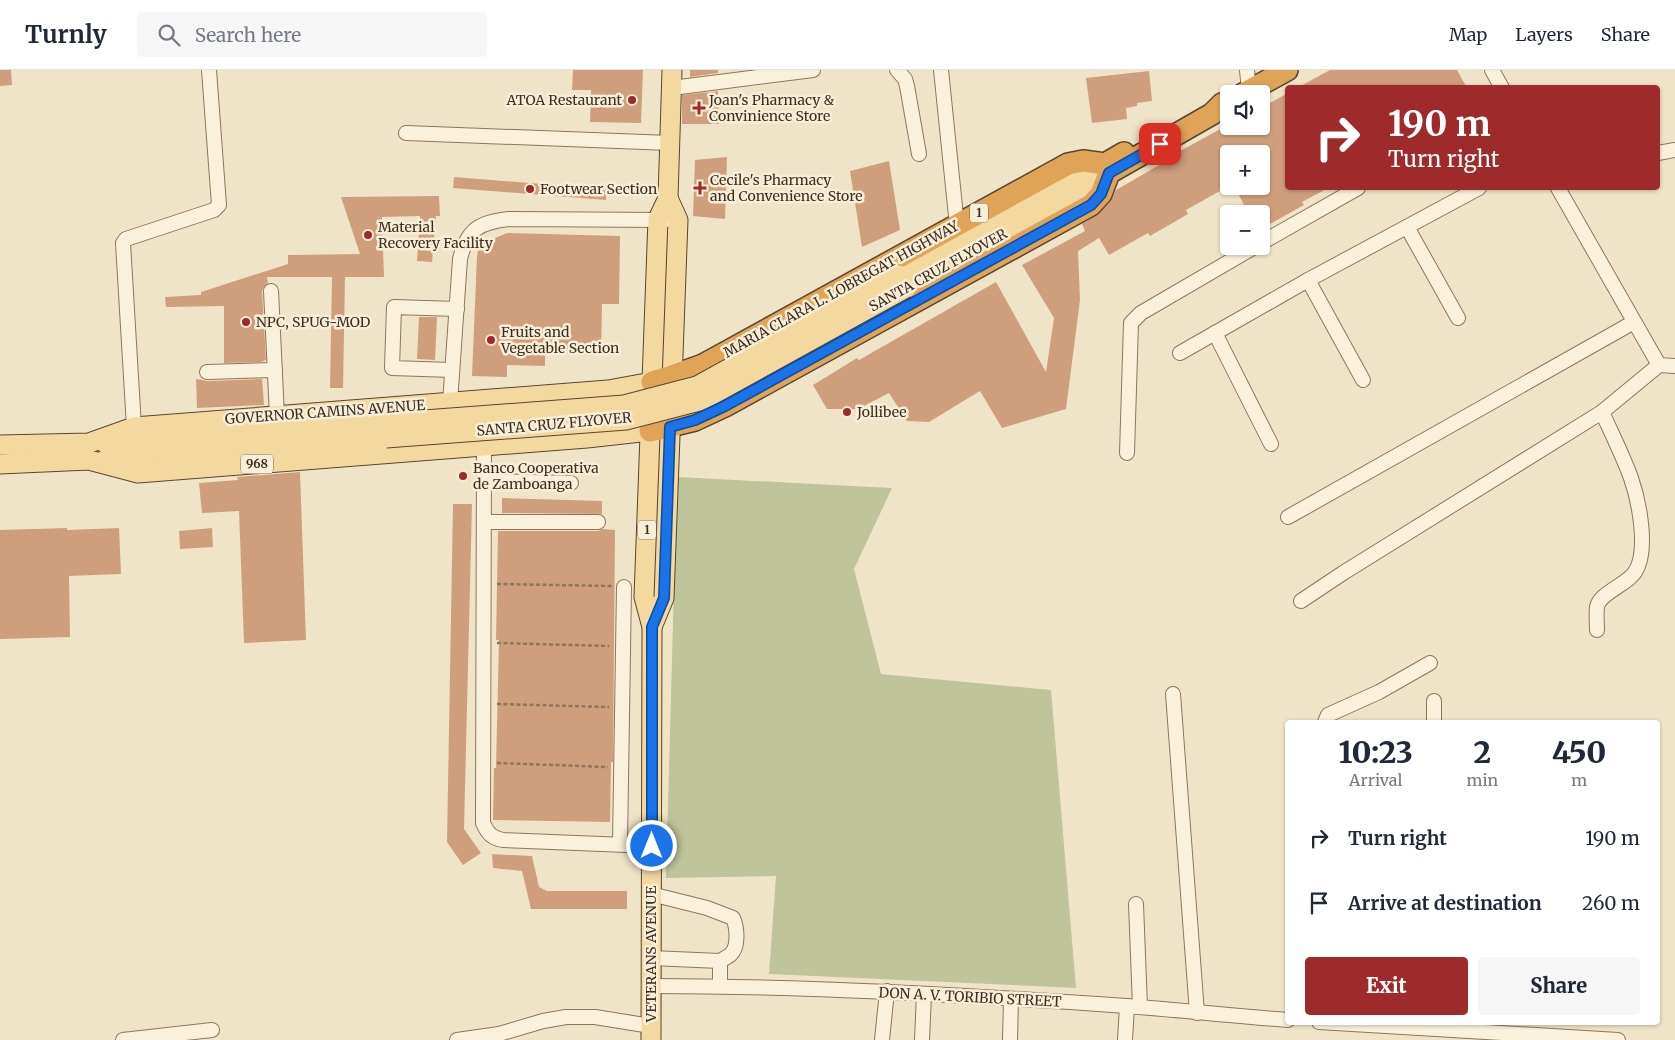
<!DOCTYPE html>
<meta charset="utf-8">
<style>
:root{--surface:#fff;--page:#f6f6f7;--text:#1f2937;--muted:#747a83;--line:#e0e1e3;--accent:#9e2a2b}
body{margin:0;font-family:Merriweather,serif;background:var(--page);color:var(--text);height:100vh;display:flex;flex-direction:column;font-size:19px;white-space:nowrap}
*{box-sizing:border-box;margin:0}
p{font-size:16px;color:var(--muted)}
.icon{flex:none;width:28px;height:28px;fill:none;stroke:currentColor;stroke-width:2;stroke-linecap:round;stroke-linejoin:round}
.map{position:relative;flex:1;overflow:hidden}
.drawer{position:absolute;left:1285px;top:650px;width:375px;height:305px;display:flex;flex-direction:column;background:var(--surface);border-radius:5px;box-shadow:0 1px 4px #0004}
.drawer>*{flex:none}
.banner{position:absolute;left:1285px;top:15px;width:375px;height:105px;border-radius:5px;box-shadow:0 1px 4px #0004;background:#9e2a2b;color:#fff;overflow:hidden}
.buttons{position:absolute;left:1220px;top:15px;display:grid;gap:10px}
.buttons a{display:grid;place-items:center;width:50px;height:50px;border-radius:5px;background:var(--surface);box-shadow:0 1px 4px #0004;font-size:25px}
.pin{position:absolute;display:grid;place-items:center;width:42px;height:42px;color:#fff;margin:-21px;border-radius:10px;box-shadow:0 2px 8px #0006}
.me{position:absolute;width:55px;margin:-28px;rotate:0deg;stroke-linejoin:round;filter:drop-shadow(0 0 4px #0008)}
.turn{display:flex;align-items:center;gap:18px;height:105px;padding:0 20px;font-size:22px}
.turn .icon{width:65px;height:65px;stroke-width:2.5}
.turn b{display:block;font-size:35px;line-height:42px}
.eta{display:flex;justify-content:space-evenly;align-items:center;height:85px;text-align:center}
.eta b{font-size:30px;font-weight:800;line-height:35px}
.action{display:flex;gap:10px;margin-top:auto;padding:10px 20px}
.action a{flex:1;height:58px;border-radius:5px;background:var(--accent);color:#fff;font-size:20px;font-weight:800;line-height:58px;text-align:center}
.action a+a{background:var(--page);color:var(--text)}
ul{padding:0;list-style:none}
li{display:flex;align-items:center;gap:15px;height:65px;padding:0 20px}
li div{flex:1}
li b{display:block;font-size:19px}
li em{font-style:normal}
header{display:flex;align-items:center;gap:30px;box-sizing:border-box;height:70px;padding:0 25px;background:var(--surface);border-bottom:1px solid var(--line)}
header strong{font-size:24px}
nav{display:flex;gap:28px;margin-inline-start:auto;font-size:18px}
.search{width:350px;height:45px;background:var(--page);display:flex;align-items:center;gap:12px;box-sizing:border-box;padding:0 18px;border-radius:5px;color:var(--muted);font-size:19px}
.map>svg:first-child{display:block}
.cemetery{fill:#bfc49a}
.building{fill:#cf9f7d}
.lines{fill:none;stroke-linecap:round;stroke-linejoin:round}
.minor-casing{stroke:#8d765c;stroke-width:16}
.major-casing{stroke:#5b4430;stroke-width:21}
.highway-casing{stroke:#5b4430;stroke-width:24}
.path{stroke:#8d765c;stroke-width:2.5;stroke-dasharray:4 2.5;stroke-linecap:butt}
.minor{stroke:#faf1dc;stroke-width:14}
.major{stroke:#f3d9a0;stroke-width:19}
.highway{stroke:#e0a458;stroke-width:21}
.major-bridge-casing{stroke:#5b4430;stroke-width:21;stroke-linecap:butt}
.major-bridge{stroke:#f3d9a0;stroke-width:19}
.route-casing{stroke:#114b97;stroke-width:12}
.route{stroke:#1a73e8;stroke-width:9}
.poi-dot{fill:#9e2a2b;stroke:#f7eed8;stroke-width:2}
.labels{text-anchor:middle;stroke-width:5;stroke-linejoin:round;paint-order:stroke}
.shield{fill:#f7eed8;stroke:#756857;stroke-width:1}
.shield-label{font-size:12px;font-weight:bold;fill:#3d2e20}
.poi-label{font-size:14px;fill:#3d2e20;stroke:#f7eed8;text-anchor:start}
.street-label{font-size:14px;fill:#3d2e20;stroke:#f7eed8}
</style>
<header>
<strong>Turnly</strong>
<div class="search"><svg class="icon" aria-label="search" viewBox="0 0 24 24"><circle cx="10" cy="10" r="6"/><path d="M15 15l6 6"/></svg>Search here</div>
<nav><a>Map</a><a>Layers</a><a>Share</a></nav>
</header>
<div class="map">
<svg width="1675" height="970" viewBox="0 0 1675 970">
<rect width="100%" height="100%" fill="#f0e4c8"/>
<!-- cemetery -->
<path class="cemetery" d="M677 407 892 418 854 499 881 604 1051 620 1076 918 769 904 776 806 666 808Z"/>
<!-- building -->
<g class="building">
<path d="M0 0H11L12 15 0 16Z"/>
<path d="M573 0H643L641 53 590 52 591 20H572Z"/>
<path d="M690 0H718V3L690 7Z"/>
<path d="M1330 0H1457L1467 18H1297Z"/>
<path d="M1149 1 1152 31 1137 33V36L1126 38 1127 49 1092 53 1086 8Z"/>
<path d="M718 21 719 54H682V25Z"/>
<path d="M1288 23V118H1328L1302 132 1304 135 1261 159V144H1249L1234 116H1261V84H1229V116L1186 140 1188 144 1150 166 1148 163 1109 185 1099 168 1078 181 1080 230 1066 339 1002 358 980 321 929 352 907 351 889 323 858 339H827L813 315 857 288 859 290 996 212 1046 302 1054 248 1022 195 1085 161 1082 154 1100 143 1110 132 1116 120 1161 94 1160 92 1226 56H1261V38Z"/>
<path d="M727 87 725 149 693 146 695 90Z"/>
<path d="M889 91 900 160 862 177 850 101Z"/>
<path d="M454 107 606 119V130L453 118Z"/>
<path d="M439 126 440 146H436L432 192 417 191 420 146 382 147 384 207H345L343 318H330L332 207H267L268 213 264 217 262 221 266 290 261 292 224 293V236L166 237 165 227 201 225V222L288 194V185L360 184 341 127Z"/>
<path d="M507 163 620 166 619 234H602L601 285 545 283V296L507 295V307L472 306 477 186 478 181 486 172Z"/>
<path d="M419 247H437L435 290 417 289Z"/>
<path d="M196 309 207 311 262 309 264 335 197 338Z"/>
<path d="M300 402 306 570 244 573 239 441 202 443 199 413 238 410 237 407Z"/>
<path d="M502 428 602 431V444L502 443Z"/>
<path d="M453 434H472L464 759 481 783 463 795 447 772Z"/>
<path d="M67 458V460L119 458 121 504 69 506 70 567 0 569V460Z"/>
<path d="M212 458 213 477 180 479 179 461Z"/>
<path d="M603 459 615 460 613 692H611L610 752 493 750 494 698H496L499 570H496L498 461H598Z"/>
<path d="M492 784 532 786 539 817 547 821H627V839H531L522 801 493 798Z"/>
</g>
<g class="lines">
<defs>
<g id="minor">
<path d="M897 0 905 9 907 16 919 84"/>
<path d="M941 0 957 156"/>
<path d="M1247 0 1249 21"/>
<path d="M1492 0 1502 18"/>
<path d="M672 18 813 0"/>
<path d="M406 63 670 73"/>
<path d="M1658 83 1675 80"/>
<path d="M1558 118 1659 295 1675 296"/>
<path d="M1407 157 1458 248"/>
<path d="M1261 173 1358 118"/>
<path d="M1308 210 1363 310"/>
<path d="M271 221 277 346"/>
<path d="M1215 263 1271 374"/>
<path d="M1180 283 1308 210 1479 118"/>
<path d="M452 300 392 298 394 237 457 239"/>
<path d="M207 302 275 300"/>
<path d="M450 333 460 189C467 159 480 152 509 149L666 150"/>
<path d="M134 357 123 173 126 169 214 140 219 135 209 0"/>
<path d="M484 376 483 753C488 764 492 768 503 770L651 776"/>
<path d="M1127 383 1131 253 1141 243 1256 176"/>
<path d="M484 411 571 413"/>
<path d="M1288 447 1634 252"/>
<path d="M484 452H598"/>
<path d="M1301 531 1343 503 1602 342 1659 295"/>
<path d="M1597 560C1597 553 1596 544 1597 537 1599 523 1627 515 1635 502 1649 481 1639 431 1631 408 1623 386 1612 364 1602 342"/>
<path d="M1173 624 1197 943"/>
<path d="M1325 652 1328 645 1379 622 1430 593"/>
<path d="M1434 652V631"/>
<path d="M620 774 624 517"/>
<path d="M651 824 707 838 733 848C737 857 739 876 731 884 728 887 723 889 720 891V916"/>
<path d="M1136 834 1140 937"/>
<path d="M651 888 720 891"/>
<path d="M651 916C809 916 968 925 1126 936 1180 940 1234 946 1288 950"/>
<path d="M1319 952 1618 970"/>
<path d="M123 970 212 960"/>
<path d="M457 970 499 964 543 951 566 947H595L651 956"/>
<path d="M882 970 887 921"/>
<path d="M922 970 924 924"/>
<path d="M1010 970 1011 930"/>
<path d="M1125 970 1127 936"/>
</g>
<g id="major">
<path d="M899 205 1076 108 1105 94"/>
<path d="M906 218 1083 120 1109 103"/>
<path d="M105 373 140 372 384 353"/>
<path d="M0 375 89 373 134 357 608 320 652 312"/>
<path d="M106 389 386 368"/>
<path d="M0 394 89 390 138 403 587 368 650 361"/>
<path d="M652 557 664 528 678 150 668 128"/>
<path d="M651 970 652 557 644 527 658 149 668 128 672 0"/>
</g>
<g id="highway">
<path d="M1243 24 1287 0"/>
<path d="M652 312 672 306 703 295 1068 94 1083 91 1105 94 1124 83"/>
<path d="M650 361 695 350 725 336 1091 135 1101 124 1109 103 1212 44 1222 34 1229 31"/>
</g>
</defs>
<!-- minor casing -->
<use href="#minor" class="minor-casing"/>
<!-- major casing -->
<use href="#major" class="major-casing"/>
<!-- highway casing -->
<use href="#highway" class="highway-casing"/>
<!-- path -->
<g class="path">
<path d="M497 514 612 516"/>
<path d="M497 573 609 576"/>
<path d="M497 634 609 637"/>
<path d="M497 693 608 697"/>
</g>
<!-- minor -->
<use href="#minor" class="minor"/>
<!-- major -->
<use href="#major" class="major"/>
<!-- highway -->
<use href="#highway" class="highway"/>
<defs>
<g id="major-bridge">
<path d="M384 353 624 335 697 316 899 205"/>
<path d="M386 368 626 350 703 330 906 218"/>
</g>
</defs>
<!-- major-bridge casing -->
<use href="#major-bridge" class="major-bridge-casing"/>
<!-- major-bridge -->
<use href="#major-bridge" class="major-bridge"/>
</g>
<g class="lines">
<defs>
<path id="route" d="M652 776V557L664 528 670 357 695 350 725 336 1091 135 1101 124 1109 103 1160 74"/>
</defs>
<!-- route casing -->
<use href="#route" class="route-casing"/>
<!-- route -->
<use href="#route" class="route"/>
</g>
<!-- markers -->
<g class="poi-dot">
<circle cx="632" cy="30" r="5"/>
<path d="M696.5 30.5h5v5h5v5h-5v5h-5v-5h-5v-5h5z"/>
<path d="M697.5 110.5h5v5h5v5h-5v5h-5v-5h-5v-5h5z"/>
<circle cx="530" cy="119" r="5"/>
<circle cx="368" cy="165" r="5"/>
<circle cx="246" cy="252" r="5"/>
<circle cx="491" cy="270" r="5"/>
<circle cx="847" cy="342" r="5"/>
<circle cx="463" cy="406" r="5"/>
</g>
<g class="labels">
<!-- shield labels -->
<g class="shield">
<rect x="970" y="133.5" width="18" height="19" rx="4"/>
<rect x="241" y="384.5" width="32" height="19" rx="4"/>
<rect x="638" y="450.5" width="18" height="19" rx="4"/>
</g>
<g class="shield-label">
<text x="979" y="147">1</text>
<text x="257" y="398">968</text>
<text x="647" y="464">1</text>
</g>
<!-- poi labels -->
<g class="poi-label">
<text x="622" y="35" text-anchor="end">ATOA Restaurant</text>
<text x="709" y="35">Joan's Pharmacy &amp;<tspan x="709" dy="16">Convinience Store</tspan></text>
<text x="710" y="115">Cecile's Pharmacy<tspan x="710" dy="16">and Convenience Store</tspan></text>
<text x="540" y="124">Footwear Section</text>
<text x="378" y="162">Material<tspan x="378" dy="16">Recovery Facility</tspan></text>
<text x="256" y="257">NPC, SPUG-MOD</text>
<text x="501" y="267">Fruits and<tspan x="501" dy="16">Vegetable Section</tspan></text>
<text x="857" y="347">Jollibee</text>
<text x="473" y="403">Banco Cooperativa<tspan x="473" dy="16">de Zamboanga</tspan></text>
</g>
<!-- street labels -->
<g class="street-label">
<text transform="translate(938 200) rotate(-29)" y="5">SANTA CRUZ FLYOVER</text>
<text transform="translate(841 219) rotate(-29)" y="5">MARIA CLARA L. LOBREGAT HIGHWAY</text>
<text transform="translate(325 342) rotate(-4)" y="5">GOVERNOR CAMINS AVENUE</text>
<text transform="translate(554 354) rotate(-5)" y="5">SANTA CRUZ FLYOVER</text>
<text transform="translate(651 884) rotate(-90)" y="5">VETERANS AVENUE</text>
<text transform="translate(970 927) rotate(3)" y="5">DON A. V. TORIBIO STREET</text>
</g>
</g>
</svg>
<div class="buttons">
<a><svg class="icon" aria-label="sound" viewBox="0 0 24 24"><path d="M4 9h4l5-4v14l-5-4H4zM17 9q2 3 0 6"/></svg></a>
<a>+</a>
<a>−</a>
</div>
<div class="pin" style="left:1160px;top:74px;background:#d93025"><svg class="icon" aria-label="arrive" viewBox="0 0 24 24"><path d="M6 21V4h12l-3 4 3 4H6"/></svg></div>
<svg class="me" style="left:652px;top:776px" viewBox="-20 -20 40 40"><circle r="17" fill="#1a73e8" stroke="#fff" stroke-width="3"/><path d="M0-11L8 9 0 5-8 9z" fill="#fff"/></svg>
<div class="banner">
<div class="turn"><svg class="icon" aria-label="right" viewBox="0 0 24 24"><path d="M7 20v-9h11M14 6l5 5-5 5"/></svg><div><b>190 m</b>Turn right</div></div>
</div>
<section class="drawer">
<div class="eta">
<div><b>10:23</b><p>Arrival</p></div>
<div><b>2</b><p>min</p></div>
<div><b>450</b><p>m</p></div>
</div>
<ul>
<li><svg class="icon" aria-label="right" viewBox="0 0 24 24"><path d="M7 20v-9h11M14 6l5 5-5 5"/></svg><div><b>Turn right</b></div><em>190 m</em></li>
<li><svg class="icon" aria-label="arrive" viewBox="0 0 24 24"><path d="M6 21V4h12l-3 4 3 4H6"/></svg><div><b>Arrive at destination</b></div><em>260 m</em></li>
</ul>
<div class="action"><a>Exit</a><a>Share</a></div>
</section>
</div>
